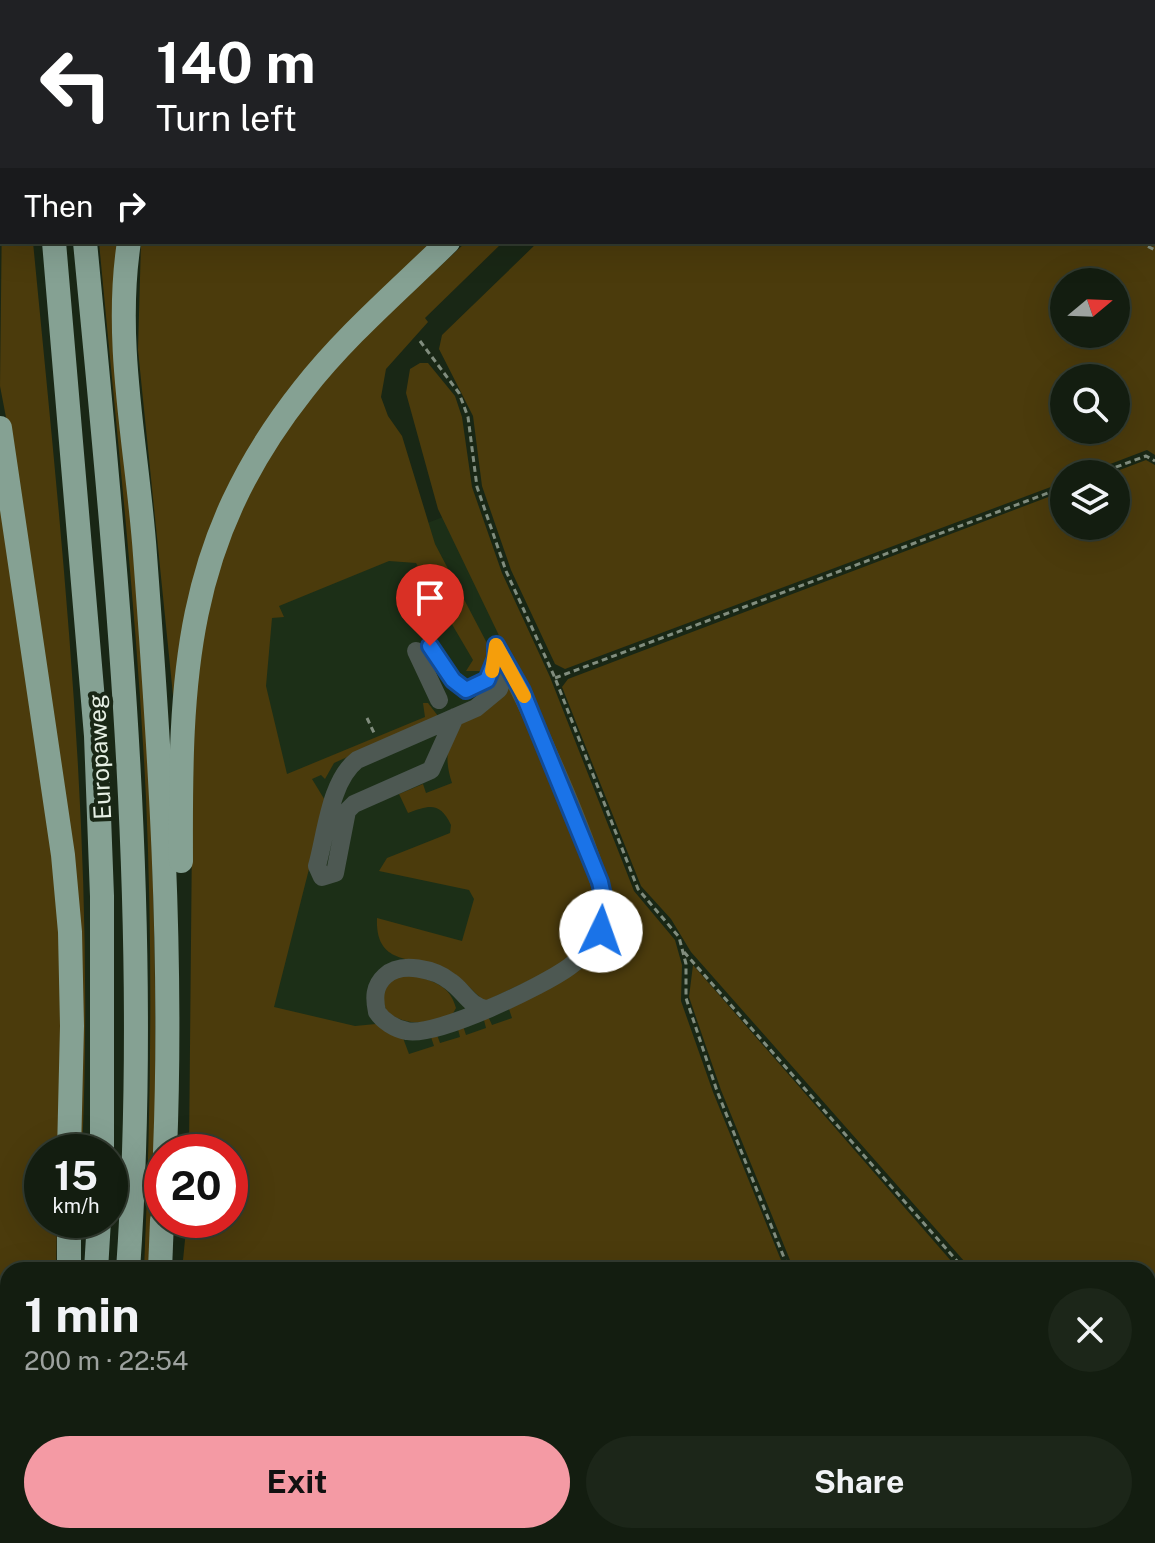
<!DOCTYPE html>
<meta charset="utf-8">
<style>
:root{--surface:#131d10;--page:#1c2619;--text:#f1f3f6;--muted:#9da29f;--line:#323b30;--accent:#f49aa4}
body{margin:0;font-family:"Public Sans",sans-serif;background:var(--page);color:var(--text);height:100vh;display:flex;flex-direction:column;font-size:30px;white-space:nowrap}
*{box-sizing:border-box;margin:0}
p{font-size:26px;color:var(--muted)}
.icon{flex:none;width:44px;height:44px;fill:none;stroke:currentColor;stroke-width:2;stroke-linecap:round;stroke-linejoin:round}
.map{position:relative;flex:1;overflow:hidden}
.side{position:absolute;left:0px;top:1262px;width:1156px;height:282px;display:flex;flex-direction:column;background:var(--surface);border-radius:24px 24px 0 0;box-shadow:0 8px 32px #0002,0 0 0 2px var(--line)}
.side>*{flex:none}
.top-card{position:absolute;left:0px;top:0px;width:1156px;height:244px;box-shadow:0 8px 32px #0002,0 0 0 2px var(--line);background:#202124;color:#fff;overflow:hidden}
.needle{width:52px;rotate:71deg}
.tools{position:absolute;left:1050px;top:268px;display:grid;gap:16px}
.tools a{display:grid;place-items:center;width:80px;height:80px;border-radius:50%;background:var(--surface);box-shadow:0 8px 32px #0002,0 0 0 2px var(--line);font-size:40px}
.speed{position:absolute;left:24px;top:1134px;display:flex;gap:16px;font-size:40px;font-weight:700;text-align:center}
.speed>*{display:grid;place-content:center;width:104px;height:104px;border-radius:50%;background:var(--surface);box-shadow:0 8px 32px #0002,0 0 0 2px var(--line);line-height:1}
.speed small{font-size:20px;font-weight:400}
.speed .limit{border:12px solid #d22;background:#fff;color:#111}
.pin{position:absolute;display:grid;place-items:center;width:68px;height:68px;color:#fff;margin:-82px -34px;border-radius:50% 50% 50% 0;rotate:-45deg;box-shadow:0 0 8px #0007}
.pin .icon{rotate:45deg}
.me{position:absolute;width:88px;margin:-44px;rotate:3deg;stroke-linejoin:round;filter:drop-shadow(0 0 6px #0008)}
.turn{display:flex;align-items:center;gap:28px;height:168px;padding:0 24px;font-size:36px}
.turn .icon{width:104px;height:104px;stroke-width:2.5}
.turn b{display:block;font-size:56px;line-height:68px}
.then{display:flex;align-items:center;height:76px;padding:0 24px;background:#0003;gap:16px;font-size:30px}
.round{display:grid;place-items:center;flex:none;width:84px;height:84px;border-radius:42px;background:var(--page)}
.summary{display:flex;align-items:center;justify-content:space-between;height:136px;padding:0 24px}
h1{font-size:48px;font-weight:700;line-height:60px}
.button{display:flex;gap:16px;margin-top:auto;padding:16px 24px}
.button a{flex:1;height:92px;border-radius:48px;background:var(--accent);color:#111;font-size:32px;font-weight:700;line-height:92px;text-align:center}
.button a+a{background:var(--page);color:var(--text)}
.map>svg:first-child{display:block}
.built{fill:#1c2f17}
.green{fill:#4b3b0c;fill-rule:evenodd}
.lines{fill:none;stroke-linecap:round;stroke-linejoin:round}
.path{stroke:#818d7e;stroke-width:3;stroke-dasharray:6 4;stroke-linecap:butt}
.minor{stroke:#4d5852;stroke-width:18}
.major{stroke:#758c81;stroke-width:22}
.highway{stroke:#85a193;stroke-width:24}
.route-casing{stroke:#114b97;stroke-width:20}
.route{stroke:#1a73e8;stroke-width:14}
.slow{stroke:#f59e0b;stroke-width:14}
.labels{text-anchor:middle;stroke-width:8;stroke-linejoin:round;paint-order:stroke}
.street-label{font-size:24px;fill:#e5efe3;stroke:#192715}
</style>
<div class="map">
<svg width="1155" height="1543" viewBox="0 0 1155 1543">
<rect width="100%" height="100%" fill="#192715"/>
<!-- built -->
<path class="built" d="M448 515 649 972 375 1071 242 1023 259 588Z"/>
<!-- green -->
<g class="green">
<path d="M781 0H1155V455L1147 450 1084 474H1064V482L565 669 555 664 511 570 482 486 473 416 439 349 442 335 538 242H1154V2ZM1064 282H1116V334H1064ZM1064 378H1116V430H1064Z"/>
<path d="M2 210V242H33C62 544 96 848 82 1152H78L80 1043 9 433 0 386Z"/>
<path d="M99 242H122C137 585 168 927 150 1270H144C151 1113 153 955 146 798 137 612 116 427 99 242Z"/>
<path d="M141 242H431L260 433 174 705 138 350Z"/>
<path d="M466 242H503L425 318 428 322 386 369 381 397 388 416 402 436 435 544 489 647 483 671H466L473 660 416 563 389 561 279 606 284 617 272 618 266 686 287 774 425 717 423 703H428L438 716 334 763 325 779 321 775 312 779 326 802 274 1007 355 1026 376 1024 403 1038 409 1054 434 1046 430 1034 436 1032 440 1043 460 1037 457 1025 462 1023 466 1035 486 1028 483 1016 487 1014 492 1025 512 1018 508 1006 609 935 612 919 520 679 438 509 406 393 410 369 420 363H428L455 396 462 417 472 487 502 573 550 677 634 891 675 940 682 965 681 1001 713 1092 785 1270H182L187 1220H230V1152H189L193 729 197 667 220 557 271 449 341 359Z"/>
<path d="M1146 460 1155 465V1474L1148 1466V1270H972L691 952 671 919 641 886 562 687 568 679 1064 491V526H1116V474H1109Z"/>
<path d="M0 481 53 844 63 1008 59 1152H42V1220H57L56 1270H8V1536H43V1543H0Z"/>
<path d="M511 685 596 882 600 920 567 963 485 1001C471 991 461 975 445 969 413 956 375 967 377 918L462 941 474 899 469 890 379 871 387 858 450 833 451 825C440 802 430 805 408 813L399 794 423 784 426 793 452 783C434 730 473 712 511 685Z"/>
<path d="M693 965 959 1270H794L721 1090 689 997Z"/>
<path d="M412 975C433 981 450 985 456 1008L452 1015C426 1023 411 1027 387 1013L381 994 394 978Z"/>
<path d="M1148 1482 1155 1490V1543H904L901 1536H1148Z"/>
<path d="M152 1536H466L472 1543H151Z"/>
<path d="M472 1536H892L895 1543H478Z"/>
</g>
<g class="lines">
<!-- path -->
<g class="path">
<path d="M605 0 607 2"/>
<path d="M999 0 1001 2"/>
<path d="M1119 2 1120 0"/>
<path d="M1154 71H1155"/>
<path d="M0 207 2 205"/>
<path d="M1139 242 1155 250"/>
<path d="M420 341 459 393 468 417 477 487 506 571 555 678 638 889 679 937 686 964V998L717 1091 789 1270"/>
<path d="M1097 474 1146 456 1155 461"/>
<path d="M555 678 1064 487"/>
<path d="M367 718 375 735"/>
<path d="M684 952 965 1270"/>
<path d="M1148 1475 1155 1483"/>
<path d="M469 1536 475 1543"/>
<path d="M897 1536 900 1543"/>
</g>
<!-- minor -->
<g class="minor">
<path d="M430 646 453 680 466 690 487 680 496 658V645"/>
<path d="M416 651 439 700"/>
<path d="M455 717 431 770 354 804 347 811 335 873 322 877 317 866C326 834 330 781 357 760L476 708 499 689 506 670 496 645"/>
<path d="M486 1009C469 1006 464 991 451 982 435 969 401 961 385 976 374 986 374 998 377 1012 383 1021 395 1029 407 1031 437 1037 543 986 569 967 584 956 601 938 605 919 612 886 525 697 504 660"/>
</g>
<!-- major -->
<g class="major">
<path d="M333 2 338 0"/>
<path d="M425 2 430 0"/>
<path d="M0 139 2 138"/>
<path d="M0 180 2 179"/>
</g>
<!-- highway -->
<g class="highway">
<path d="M32 0 33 2"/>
<path d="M63 0V2"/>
<path d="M505 0V2"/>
<path d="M221 2 223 0"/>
<path d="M54 242 96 736 102 896V1152"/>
<path d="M85 242C118 584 152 927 128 1270"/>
<path d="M129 242C113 345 138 452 145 555 160 754 173 952 165 1152"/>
<path d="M0 428 63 855 70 932 72 1026 69 1152"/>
<path d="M181 861C180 677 183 542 303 390 345 336 399 290 448 242"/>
<path d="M69 1220V1270"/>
<path d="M96 1270 99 1220"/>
<path d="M160 1270 162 1220"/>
<path d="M71 1543V1536"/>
<path d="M102 1543 103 1536"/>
<path d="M131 1543 132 1536"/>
</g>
</g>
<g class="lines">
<defs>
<path id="route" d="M430 646 453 680 466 690 487 680 496 658V645L522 691 600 882 606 909 601 931"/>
</defs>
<!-- route casing -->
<use href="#route" class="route-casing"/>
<!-- route -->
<use href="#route" class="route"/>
<!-- slow -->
<path class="slow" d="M492 671 496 645 524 696"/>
</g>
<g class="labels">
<!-- street labels -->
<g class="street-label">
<text transform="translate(100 757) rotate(-93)" y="8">Europaweg</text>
</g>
</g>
</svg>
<div class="tools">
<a><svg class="needle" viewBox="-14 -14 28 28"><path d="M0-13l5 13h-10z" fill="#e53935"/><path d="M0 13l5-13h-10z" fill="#9da29f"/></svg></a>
<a><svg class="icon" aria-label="search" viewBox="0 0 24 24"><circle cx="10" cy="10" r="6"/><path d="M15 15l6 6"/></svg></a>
<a><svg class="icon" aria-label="layers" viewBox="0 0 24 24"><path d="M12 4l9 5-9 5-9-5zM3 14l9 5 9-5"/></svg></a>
</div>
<div class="speed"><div>15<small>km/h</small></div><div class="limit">20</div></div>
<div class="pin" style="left:430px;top:646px;background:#d93025"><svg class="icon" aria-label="arrive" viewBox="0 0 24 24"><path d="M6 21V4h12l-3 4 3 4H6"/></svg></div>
<svg class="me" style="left:601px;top:931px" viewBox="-20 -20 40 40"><circle r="19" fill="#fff"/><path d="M0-13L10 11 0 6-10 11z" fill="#1a73e8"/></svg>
<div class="top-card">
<div class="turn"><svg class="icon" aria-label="left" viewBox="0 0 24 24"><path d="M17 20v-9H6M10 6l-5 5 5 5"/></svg><div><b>140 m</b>Turn left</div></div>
<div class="then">Then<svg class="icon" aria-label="right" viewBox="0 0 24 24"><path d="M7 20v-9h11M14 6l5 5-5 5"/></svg></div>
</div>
<section class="side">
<div class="summary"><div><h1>1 min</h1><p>200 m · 22:54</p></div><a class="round"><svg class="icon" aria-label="close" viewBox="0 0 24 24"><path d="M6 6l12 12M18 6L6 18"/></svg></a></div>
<div class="button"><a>Exit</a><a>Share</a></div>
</section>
</div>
